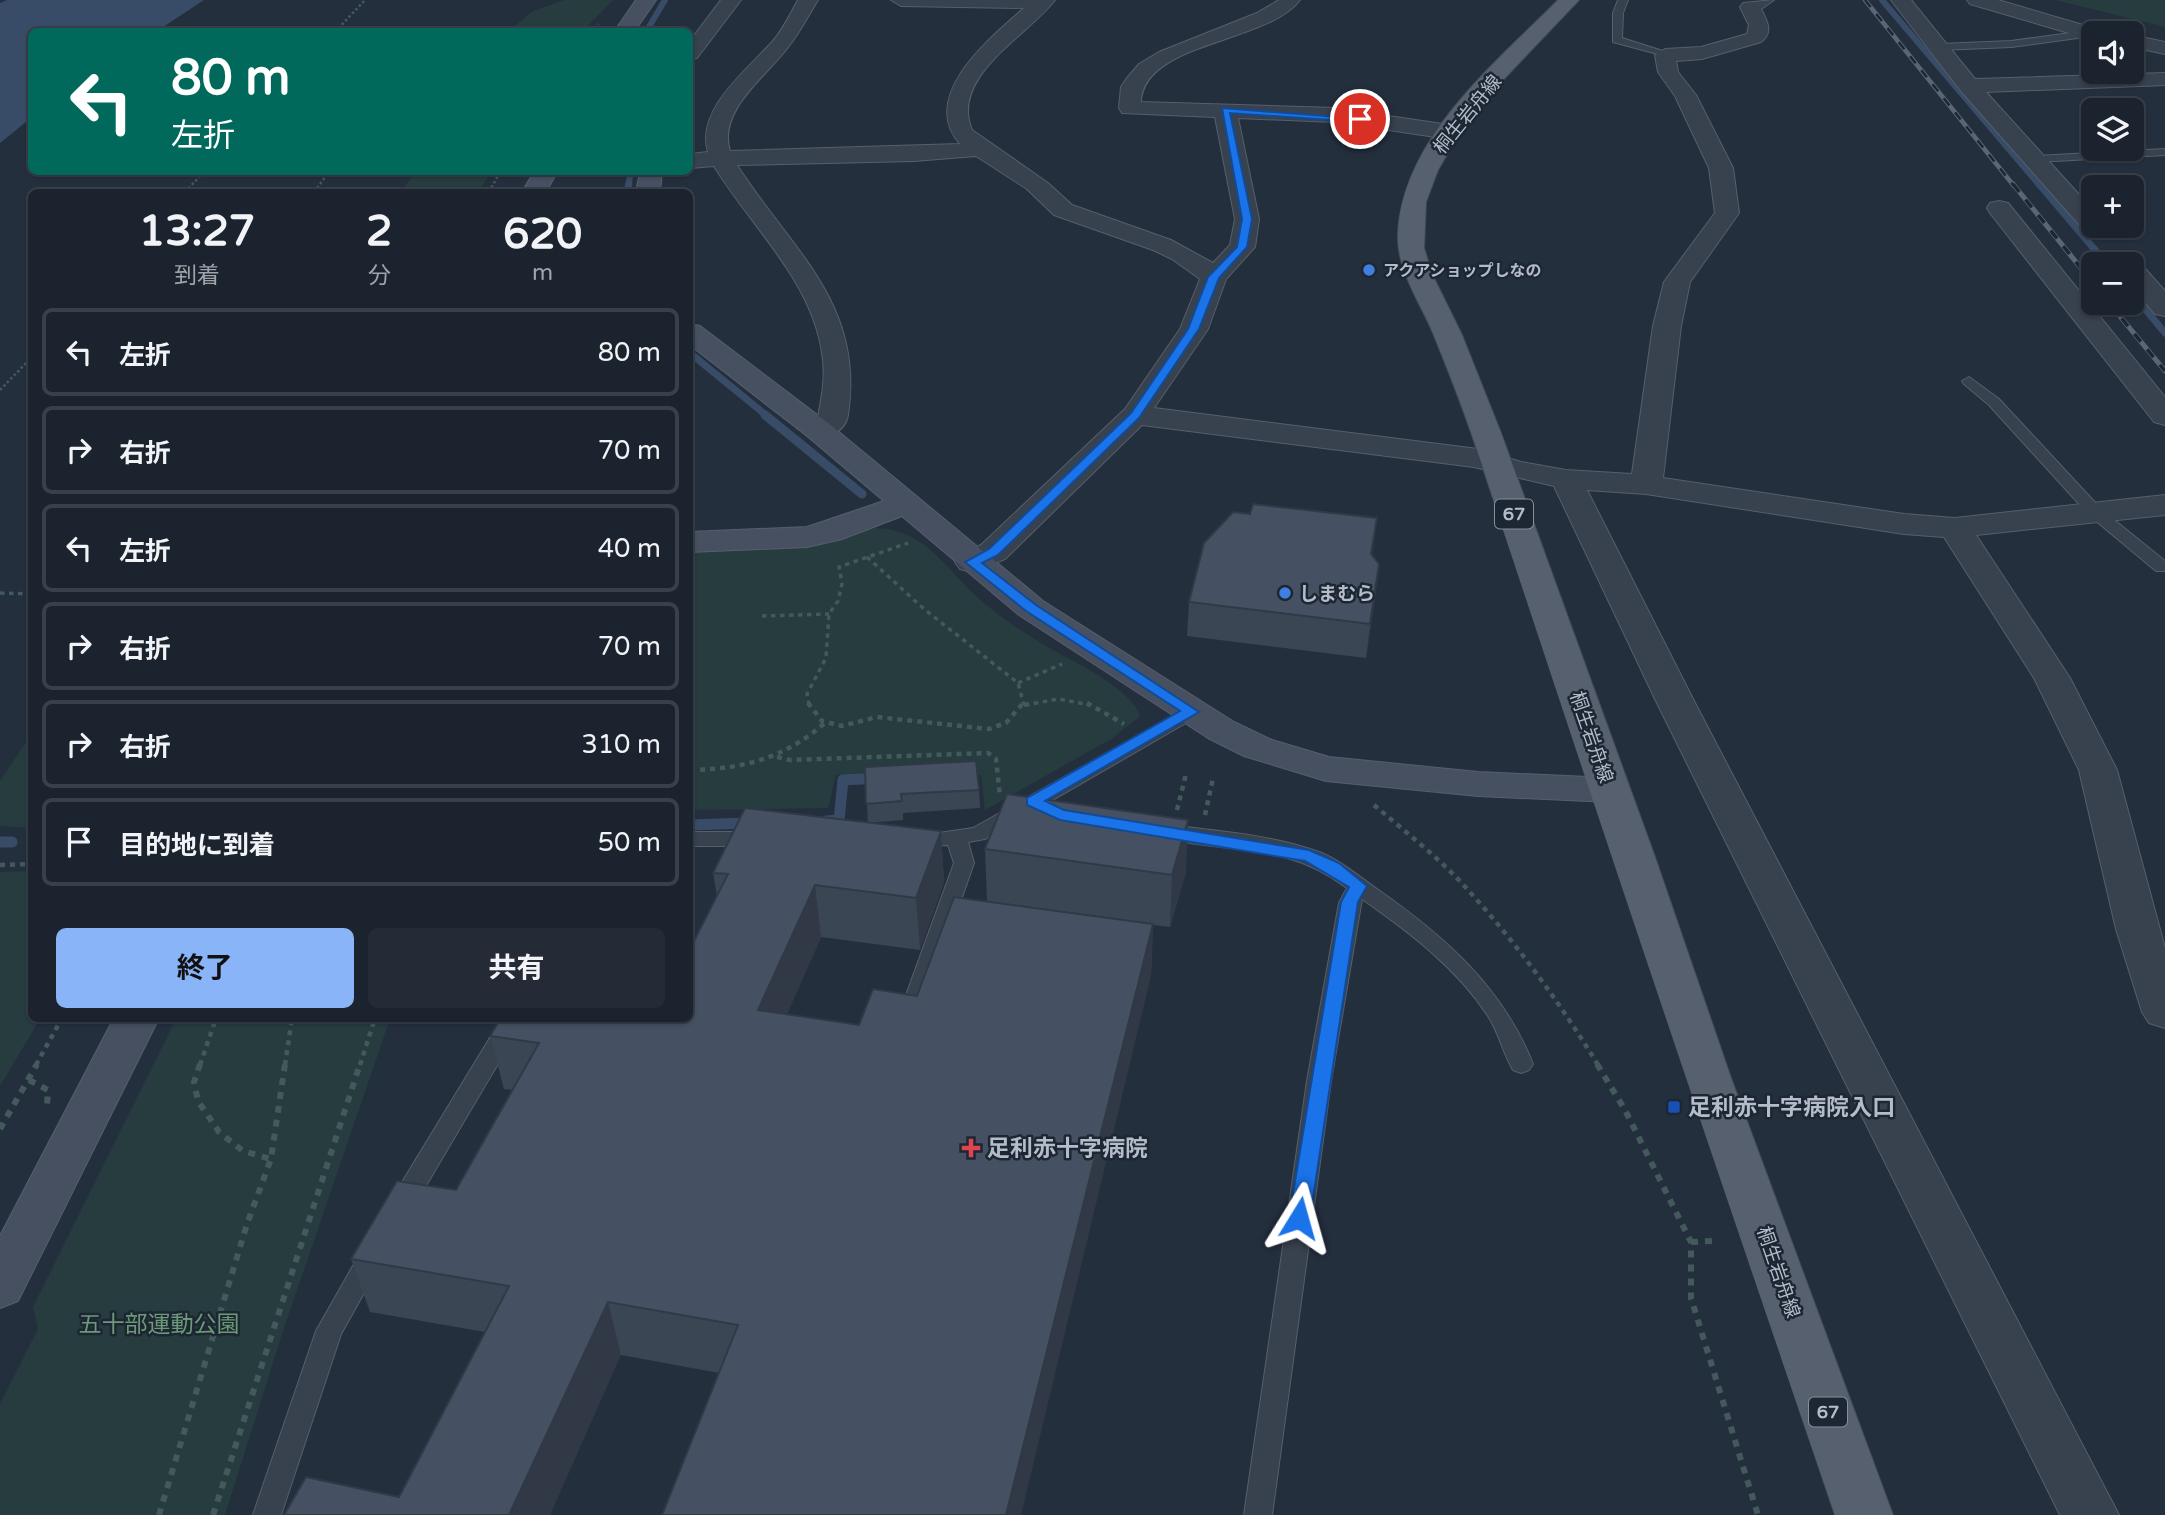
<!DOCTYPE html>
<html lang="ja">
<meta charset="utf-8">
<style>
:root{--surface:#1b232e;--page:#242b36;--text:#f1f3f6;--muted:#a0a4aa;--line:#39404a;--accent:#8ab4f8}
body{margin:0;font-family:"Varela Round","Noto Sans JP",sans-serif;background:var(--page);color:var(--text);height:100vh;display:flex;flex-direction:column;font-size:26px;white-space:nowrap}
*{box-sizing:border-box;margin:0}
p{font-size:23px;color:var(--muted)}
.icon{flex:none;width:38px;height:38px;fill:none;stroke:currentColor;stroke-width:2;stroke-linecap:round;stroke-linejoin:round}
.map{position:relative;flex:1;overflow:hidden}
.details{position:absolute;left:28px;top:189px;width:665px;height:833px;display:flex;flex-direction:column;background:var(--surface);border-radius:10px;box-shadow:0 2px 5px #0004,0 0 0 2px var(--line)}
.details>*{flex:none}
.banner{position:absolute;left:28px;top:28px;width:665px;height:147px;border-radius:10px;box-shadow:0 2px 5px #0004,0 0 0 2px var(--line);background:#00695c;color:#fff;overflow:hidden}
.buttons{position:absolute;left:2081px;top:21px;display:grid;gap:14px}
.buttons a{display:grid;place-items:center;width:63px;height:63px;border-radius:10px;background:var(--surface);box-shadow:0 2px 5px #0004,0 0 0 2px var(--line);font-size:35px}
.pin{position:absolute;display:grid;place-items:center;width:60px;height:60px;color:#fff;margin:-30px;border:4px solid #fff;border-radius:50%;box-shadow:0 2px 7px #0007}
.me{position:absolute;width:77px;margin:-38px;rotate:8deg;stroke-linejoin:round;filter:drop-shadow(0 0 5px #0008)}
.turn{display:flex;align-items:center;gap:24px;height:147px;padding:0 28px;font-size:32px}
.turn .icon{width:91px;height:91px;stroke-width:2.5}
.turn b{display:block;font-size:49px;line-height:60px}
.eta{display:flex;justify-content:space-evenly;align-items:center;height:119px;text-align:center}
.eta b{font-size:42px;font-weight:700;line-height:49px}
.action{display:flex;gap:14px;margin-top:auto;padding:14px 28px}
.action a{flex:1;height:80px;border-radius:10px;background:var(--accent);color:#111;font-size:28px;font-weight:700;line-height:80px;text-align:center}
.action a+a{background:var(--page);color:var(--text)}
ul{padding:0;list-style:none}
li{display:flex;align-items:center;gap:21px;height:88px;margin:0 14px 10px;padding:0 14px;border:4px solid var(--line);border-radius:10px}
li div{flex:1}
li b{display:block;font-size:26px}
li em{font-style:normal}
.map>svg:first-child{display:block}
.green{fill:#263c3f}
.water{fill:#394c67}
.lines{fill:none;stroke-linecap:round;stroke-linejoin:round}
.stream-far3{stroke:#394c67;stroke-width:6}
.stream-far2{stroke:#394c67;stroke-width:7}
.stream-far1{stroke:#394c67;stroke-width:9}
.stream{stroke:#394c67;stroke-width:11}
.lane-casing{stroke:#565f6c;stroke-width:2}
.street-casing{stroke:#565f6c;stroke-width:2}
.secondary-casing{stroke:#565f6c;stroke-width:2}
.primary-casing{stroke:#414a57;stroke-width:2}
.path-far3{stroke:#44595c;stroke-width:2.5;stroke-dasharray:2.5 2.5;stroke-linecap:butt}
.path-far2{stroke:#44595c;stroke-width:3.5;stroke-dasharray:4.5 4.5;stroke-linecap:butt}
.path-far1{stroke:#44595c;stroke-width:4.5;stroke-dasharray:5 5;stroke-linecap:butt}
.path{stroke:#44595c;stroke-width:6;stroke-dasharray:7 7;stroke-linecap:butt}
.lane{fill:#38414e;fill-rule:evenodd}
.street{fill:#38414e;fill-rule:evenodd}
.secondary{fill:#465061;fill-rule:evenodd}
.primary{fill:#56606e;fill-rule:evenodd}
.rail-far1-casing{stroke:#5a6575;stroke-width:4.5}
.rail-casing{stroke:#5a6575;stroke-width:5}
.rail-far1{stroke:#1d2633;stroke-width:2.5;stroke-dasharray:9;stroke-linecap:butt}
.rail{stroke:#1d2633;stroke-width:3.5;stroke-dasharray:10;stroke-linecap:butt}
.wall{fill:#3b4654}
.shaded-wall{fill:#303945}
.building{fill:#455162;stroke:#303945;stroke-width:2}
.route{fill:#1a73e8;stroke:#114b97;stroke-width:2}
.shop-dot{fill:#3f7fe0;stroke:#1d2633;stroke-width:2.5}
.transit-dot{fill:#1a4fb4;stroke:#1d2633;stroke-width:2.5}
.health-dot{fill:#e0444e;stroke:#1d2633;stroke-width:2.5}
.labels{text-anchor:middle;stroke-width:5;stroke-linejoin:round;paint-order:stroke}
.far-poi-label{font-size:16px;font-weight:bold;fill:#b4bcc9;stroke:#1d2633;text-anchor:start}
.shield{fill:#1d2633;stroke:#878f9c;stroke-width:2}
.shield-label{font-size:18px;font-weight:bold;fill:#b4bcc9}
.street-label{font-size:19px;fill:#b4bcc9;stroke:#1d2633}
.poi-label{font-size:19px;font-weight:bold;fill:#b4bcc9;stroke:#1d2633;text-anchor:start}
.near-poi-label{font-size:23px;font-weight:bold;fill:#b4bcc9;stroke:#1d2633;text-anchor:start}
.near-park-label{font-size:23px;fill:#6b9a76;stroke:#1d2633}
</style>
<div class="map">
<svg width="2165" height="1515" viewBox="0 0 2165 1515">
<rect width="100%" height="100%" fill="#242f3e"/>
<!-- green -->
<g class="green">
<path d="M564 0H613L583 31H510L531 12Z"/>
<path d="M2055 0H2165V27Z"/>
<path d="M415 172H491L478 192H401Z"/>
<path d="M876 528C926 530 945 568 978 598 1009 625 1045 646 1081 665 1100 676 1134 696 1140 716L1111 739 985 810 981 775H976L974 766 836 775 828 808 690 810V551L751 549Z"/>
<path d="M31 735V828L0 826V781Z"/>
<path d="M31 871 32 1018 40 1019 0 1086V872Z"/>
<path d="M176 1019H390L283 1331 225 1515H0V1404L38 1329 33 1307Z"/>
</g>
<!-- water -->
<path class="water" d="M7 0H204L157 31 32 32 31 118 0 143V3Z"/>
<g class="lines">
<!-- stream-far3 -->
<g class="stream-far3">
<path d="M1882 0 2040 186"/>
<path d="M646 32 665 0"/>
<path d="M628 186 631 172"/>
</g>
<!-- stream-far2 -->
<g class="stream-far2">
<path d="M2039 184 2107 264"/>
<path d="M627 192 629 184"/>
<path d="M2132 293 2165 333"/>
<path d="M690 353 767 416"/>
</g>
<!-- stream-far1 -->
<path class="stream-far1" d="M765 415 862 494"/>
<!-- stream -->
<g class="stream">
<path d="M826 821 839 820 843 780 879 778"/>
<path d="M690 825 751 823"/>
<path d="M0 842H12"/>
</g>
<defs>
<g id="lane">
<path d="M1618 0H1628L1623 13 1622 38 1669 53V57L1613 42V13Z"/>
<path d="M2092 30 2097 33 2092 36 2011 47 1940 50 1935 47 1940 44 2011 41Z"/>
<path d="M2165 149V155L2036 162 2030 159 2036 156Z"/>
<path d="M1969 377 1999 399 2102 510 2165 561V571H2156L2090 516 1989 405 1964 384 1962 381Z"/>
<path d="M1191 706 1198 708 1200 712 1198 716 985 839 968 842 974 863 919 1020 916 1026H900L897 1020 954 863 948 845 911 847 908 842 911 837 973 828Z"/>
<path d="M1162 824C1214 831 1269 834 1319 852 1340 860 1358 876 1377 889 1444 936 1502 986 1533 1064L1529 1070 1521 1073 1513 1070C1503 1053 1499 1033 1488 1016 1457 968 1409 932 1362 899L1331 1081 1272 1515H1244L1307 1081 1339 903 1347 888C1282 839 1226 855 1155 836L1152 831 1155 826Z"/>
<path d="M690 832H755L765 839 755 846H690Z"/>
<path d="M502 1018H525L411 1211 402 1214 393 1211 390 1204 393 1197Z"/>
<path d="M371 1246 380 1250 384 1257 341 1334 281 1515H253L316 1331 362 1250Z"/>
</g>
<g id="street">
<path d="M721 0H741L697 58 690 60V41Z"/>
<path d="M798 0H818C808 16 800 32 789 46 768 75 717 110 730 151L960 144C918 96 990 38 1024 8L901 6 891 0H1055C1029 35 949 76 972 130L1048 183 1072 205 1171 240 1213 263 1230 245 1235 219 1215 117 1122 113 1119 108 1121 87 1127 78 1139 64 1159 52 1257 13 1279 0H1300C1268 43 1143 42 1141 102L1335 108 1449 125 1460 132 1449 139 1335 122 1238 118 1259 219 1255 247 1226 279 1208 329 1154 408 1478 449 1521 462 1566 470 1632 474 1653 326 1664 282 1715 213 1709 168 1675 96 1658 72 1655 55 1665 49 1701 47 1747 34 1749 25 1740 7 1743 3 1774 0 1761 9C1767 21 1774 32 1761 42L1702 59 1676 61 1678 72 1696 95 1733 168 1739 213 1690 282 1681 326 1663 478 1904 514 1955 518 2165 495V515L1976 535 2070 678 2117 770 2165 948V1028L2149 1023 2142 1012 2116 929 2079 770 2034 678 1944 537 1904 534 1646 494 1587 490 1694 701 2119 1515H2060L1656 701 1554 486 1474 467 1142 425 1005 559 972 572 960 569 955 562 960 555 981 545 1125 409 1180 329 1200 279 1172 259 1153 250 1054 215 1027 189 976 156 914 161 737 165C791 250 865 303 848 415 845 434 823 440 806 435L802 429 806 423 818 417C822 396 826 375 822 353 812 281 750 225 714 166L690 168V154L708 152C695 110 747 70 772 42 783 30 790 14 798 0Z"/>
<path d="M1891 0H1911L1975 79 2165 73V85L1986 92 2093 210V226H2105L2102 230H2084L1961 91Z"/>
<path d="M1967 0H1998L2100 30 2102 33H2093V40L1970 4Z"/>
<path d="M2132 35 2165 42V54L2132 47Z"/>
<path d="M1999 201 2008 203 2165 397V425L2154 422 1990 213 1987 208 1990 203Z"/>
<path d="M2132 262 2141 264 2165 291V316L2155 314 2132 286V264H2124Z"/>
</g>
<g id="secondary">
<path d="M636 0H656L634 32H614Z"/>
<path d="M534 172H557L546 192H522Z"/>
<path d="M640 172H662L660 192H636Z"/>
<path d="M690 324 700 326 828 423 1043 601 1234 722 1272 740 1329 757 1478 772 1610 778 1624 781 1630 790 1624 799 1610 802 1478 796 1326 781 1244 756 1208 738 1019 615 902 516 842 539 807 547 690 552V532L807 527 884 501 806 435 690 345Z"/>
<path d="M114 1018H159L18 1301 0 1308V1236Z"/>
</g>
<path id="primary" d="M1558 0H1579L1501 82 1456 139 1438 170 1426 202 1424 248 1432 274 1462 335 1501 433 1655 857 1731 1078 1893 1515H1835C1715 1166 1597 816 1482 465 1468 421 1451 377 1433 333 1420 302 1396 269 1398 233 1403 137 1496 63 1558 0Z"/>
</defs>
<!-- lane casing -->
<use href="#lane" class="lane-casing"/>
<!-- street casing -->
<use href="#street" class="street-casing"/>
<!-- secondary casing -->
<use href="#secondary" class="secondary-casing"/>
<!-- primary casing -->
<use href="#primary" class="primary-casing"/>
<!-- path-far3 -->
<g class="path-far3">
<path d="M335 32 365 0"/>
<path d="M591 32 598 24"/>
<path d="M185 192 204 172"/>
<path d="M314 192 329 172"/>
<path d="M489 192 500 172"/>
<path d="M0 390 32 357"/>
</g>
<!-- path-far2 -->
<g class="path-far2">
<path d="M867 557 924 609 1018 683 1024 705"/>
<path d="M0 593 32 594"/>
<path d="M762 616 829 614"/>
<path d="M1018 683 1062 664"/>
<path d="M809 705 807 694 826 658 829 614 838 601 842 584 839 567 908 543"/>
<path d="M1025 705 1059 699 1090 705"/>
</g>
<!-- path-far1 -->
<g class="path-far1">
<path d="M808 703 822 721 842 726 877 717 989 729 1006 723 1023 703"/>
<path d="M1087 703 1124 724"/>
<path d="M1024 705 1035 703"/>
<path d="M777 757 790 760 988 753 996 759 1000 796"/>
<path d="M690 770C744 769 785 758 826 722"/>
<path d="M1374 805C1401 828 1430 851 1455 876 1509 933 1557 998 1598 1065"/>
<path d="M1177 810 1186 774"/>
<path d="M1205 815 1213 778"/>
<path d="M0 865 32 864"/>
<path d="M36 1065 62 1018"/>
<path d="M200 1065 216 1018"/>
<path d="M285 1065 292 1018"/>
<path d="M360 1065 375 1018"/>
</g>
<!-- path -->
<g class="path">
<path d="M200 1064 194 1082 198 1101 219 1132 243 1151 271 1159"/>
<path d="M1597 1064 1625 1110 1691 1242V1298L1758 1515"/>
<path d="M29 1080 48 1090 47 1105"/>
<path d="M0 1129 37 1064"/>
<path d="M1691 1242 1712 1241"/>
<path d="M159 1515 247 1224 271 1159 285 1064"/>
<path d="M213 1515 360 1064"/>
</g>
<!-- lane -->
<use href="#lane" class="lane"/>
<!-- street -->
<use href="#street" class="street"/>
<!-- secondary -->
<use href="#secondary" class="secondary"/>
<!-- primary -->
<use href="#primary" class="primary"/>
<defs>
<path id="rail-far1" d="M1865 0 2014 186"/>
<g id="rail">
<path d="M2013 184 2093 283"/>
<path d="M2109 303 2165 371"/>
</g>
</defs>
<!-- rail-far1 casing -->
<use href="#rail-far1" class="rail-far1-casing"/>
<!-- rail casing -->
<use href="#rail" class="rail-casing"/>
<!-- rail-far1 -->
<use href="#rail-far1" class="rail-far1"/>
<!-- rail -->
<use href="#rail" class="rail"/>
</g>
<!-- wall -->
<g class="wall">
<path d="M1373 556 1379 564 1375 598 1366 658 1187 636 1189 602Z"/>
<path d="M865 767 979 790 980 808 903 813V820L868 823Z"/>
<path d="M941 831 944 882 920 950 821 937 787 1014 859 1025 917 996 987 901 985 849 1186 872 1170 927 1153 925 1151 976 719 1373 621 1355 399 1497 485 1332 370 1312 351 1259 456 1190 513 1090 504 1089 490 1036 690 1018 717 896 713 873Z"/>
</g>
<!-- shaded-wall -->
<g class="shaded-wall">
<path d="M1377 518 1373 551 1368 588 1371 554Z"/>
<path d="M1379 564 1375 598 1366 658 1370 624Z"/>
<path d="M1188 820 1186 872 1170 927 1172 875Z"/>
<path d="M941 831 944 882 920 950 916 898Z"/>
<path d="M815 885 821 937 766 1062 758 1010Z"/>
<path d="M1153 924 1151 976 1021 1515H1006Z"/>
<path d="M608 1302 621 1355 550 1515H509Z"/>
</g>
<!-- building -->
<g class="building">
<path d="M1253 504 1377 518 1371 554 1379 564 1370 624 1189 602 1204 543 1233 512 1250 514Z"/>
<path d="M976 761 979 790 901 794 902 801 866 804 865 767Z"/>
<path d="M1007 794 1188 820 1172 875 985 849Z"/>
<path d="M745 808 941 831 916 898 815 885 758 1010 859 1025 873 989 917 996 954 897 1153 924 1006 1515H662L738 1325 608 1302 509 1515H284L306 1477 399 1497 509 1286 351 1259 397 1181 456 1190 539 1043 490 1036 501 1018H690V949L728 874 713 873Z"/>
</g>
<!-- route -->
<path class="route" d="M1222 108 1364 119 1360 122 1230 113 1252 219 1247 247 1219 278 1199 329 1139 418 998 555 982 563 1036 605 1199 712 1045 801 1064 810 1309 850 1339 863 1367 886 1358 902 1310 1218 1307 1224 1299 1226 1292 1224 1289 1218 1341 902 1349 887 1305 861 1060 820 1027 805V798L1180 711 1026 611 965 562 989 549 1131 413 1188 329 1208 277 1237 247 1242 219Z"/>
<!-- markers -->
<g class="shop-dot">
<circle cx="1369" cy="270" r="7"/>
<circle cx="1285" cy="593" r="7"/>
</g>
<rect class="transit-dot" x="1667" y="1100" width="14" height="14" rx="3.5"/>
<path class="health-dot" d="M967.5 1137.5h7v7h7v7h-7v7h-7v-7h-7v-7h7z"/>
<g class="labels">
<!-- far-poi labels -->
<g class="far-poi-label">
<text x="1383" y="276">アクアショップしなの</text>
</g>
<!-- shield labels -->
<g class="shield">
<rect x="1495" y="499.5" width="38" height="29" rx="5"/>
<rect x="1809" y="1397.5" width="38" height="29" rx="5"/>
</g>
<g class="shield-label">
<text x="1514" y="520">67</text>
<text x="1828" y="1418">67</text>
</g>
<!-- street labels -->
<g class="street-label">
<text transform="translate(1467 114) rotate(-51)" y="7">桐生岩舟線</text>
<text transform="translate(1592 737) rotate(71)" y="7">桐生岩舟線</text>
<text transform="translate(1779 1272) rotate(71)" y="7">桐生岩舟線</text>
</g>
<!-- poi labels -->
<g class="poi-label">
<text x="1299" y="600">しまむら</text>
</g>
<!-- near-poi labels -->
<g class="near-poi-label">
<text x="1688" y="1115">足利赤十字病院入口</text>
<text x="987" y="1156">足利赤十字病院</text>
</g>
<!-- near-park labels -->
<g class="near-park-label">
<text x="159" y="1332">五十部運動公園</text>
</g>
</g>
</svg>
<div class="buttons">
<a><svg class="icon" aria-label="sound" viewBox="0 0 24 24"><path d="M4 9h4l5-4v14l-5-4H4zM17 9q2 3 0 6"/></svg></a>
<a><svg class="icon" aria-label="layers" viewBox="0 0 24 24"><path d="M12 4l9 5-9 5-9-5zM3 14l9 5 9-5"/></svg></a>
<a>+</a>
<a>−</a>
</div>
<div class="pin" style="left:1360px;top:119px;background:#d93025"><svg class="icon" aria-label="arrive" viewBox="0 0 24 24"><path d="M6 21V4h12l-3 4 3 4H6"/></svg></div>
<svg class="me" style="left:1299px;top:1218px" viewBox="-20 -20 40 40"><path d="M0-17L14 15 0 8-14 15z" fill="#1a73e8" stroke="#fff" stroke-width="4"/></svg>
<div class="banner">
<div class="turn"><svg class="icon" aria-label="left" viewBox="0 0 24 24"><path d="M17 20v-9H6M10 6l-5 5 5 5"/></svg><div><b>80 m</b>左折</div></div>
</div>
<section class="details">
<div class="eta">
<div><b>13:27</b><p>到着</p></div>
<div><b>2</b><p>分</p></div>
<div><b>620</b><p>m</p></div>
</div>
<ul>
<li><svg class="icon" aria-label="left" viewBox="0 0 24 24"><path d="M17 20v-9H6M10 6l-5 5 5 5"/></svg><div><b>左折</b></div><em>80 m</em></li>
<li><svg class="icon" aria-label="right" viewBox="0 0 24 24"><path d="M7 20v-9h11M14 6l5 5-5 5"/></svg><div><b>右折</b></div><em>70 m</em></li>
<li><svg class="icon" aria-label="left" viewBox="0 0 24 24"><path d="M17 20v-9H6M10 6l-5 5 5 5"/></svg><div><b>左折</b></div><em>40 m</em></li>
<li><svg class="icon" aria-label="right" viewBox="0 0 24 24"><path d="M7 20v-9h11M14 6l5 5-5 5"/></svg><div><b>右折</b></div><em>70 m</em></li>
<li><svg class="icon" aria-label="right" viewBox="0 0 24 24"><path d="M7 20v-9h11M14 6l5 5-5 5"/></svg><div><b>右折</b></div><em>310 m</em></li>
<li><svg class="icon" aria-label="arrive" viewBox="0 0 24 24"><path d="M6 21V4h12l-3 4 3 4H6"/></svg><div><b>目的地に到着</b></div><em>50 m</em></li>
</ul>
<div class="action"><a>終了</a><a>共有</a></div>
</section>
</div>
